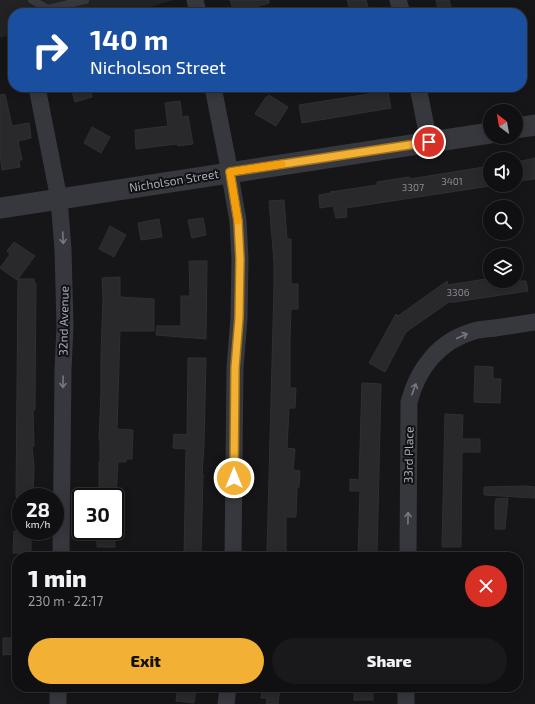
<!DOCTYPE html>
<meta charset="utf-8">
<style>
:root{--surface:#101012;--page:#19191b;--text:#f1f3f6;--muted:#9c9d9f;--line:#303032;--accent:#f2b134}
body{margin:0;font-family:"Exo 2",sans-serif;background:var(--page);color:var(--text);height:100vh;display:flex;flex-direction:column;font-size:15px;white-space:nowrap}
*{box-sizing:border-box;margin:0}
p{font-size:13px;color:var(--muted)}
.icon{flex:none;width:22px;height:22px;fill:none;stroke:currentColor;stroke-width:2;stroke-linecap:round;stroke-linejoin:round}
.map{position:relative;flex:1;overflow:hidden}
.details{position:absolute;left:12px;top:552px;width:511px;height:140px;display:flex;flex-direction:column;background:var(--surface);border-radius:16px;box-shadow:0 2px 10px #0003,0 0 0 1px var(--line)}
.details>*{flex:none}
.top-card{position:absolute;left:8px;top:8px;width:519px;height:84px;border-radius:16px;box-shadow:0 2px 10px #0003,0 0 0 1px var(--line);background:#1a4fa0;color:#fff;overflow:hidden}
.needle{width:26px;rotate:329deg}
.tools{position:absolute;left:483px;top:104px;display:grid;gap:8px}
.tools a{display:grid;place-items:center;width:40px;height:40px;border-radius:50%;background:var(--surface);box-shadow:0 2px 10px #0003,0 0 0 1px var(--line);font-size:20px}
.speed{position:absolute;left:12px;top:488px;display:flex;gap:8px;font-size:20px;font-weight:700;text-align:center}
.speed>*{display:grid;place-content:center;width:52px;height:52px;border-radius:50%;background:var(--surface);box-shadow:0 2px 10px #0003,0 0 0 1px var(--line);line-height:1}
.speed small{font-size:10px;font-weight:400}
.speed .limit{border:2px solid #111;border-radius:6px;background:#fff;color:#111}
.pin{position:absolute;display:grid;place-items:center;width:34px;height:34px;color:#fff;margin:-17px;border:2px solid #fff;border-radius:50%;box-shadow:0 1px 4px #0007}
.me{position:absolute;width:44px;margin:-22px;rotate:0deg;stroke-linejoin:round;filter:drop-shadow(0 0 3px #0008)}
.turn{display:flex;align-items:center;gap:14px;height:84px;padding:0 16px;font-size:18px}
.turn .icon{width:52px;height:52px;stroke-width:2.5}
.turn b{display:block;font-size:28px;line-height:34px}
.round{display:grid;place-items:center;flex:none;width:42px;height:42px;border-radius:21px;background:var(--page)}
.summary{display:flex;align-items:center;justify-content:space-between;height:68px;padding:0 16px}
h1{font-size:24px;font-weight:800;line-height:30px}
.button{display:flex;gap:8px;margin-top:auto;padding:8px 16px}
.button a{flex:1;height:46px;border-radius:24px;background:var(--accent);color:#111;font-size:16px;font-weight:800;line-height:46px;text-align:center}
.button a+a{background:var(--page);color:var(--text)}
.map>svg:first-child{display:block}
.built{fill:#222225}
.building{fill:#29292c;stroke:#303034}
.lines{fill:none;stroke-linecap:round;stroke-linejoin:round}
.service{stroke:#37383d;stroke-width:8}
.minor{stroke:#37383d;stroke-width:17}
.tertiary{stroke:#37383d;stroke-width:21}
.oneway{stroke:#757881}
.route-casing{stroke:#9d7322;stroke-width:10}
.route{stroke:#f2b134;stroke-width:7}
.slow{stroke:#f59e0b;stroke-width:7}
.labels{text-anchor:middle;stroke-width:4;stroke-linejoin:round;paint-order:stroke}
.number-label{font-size:10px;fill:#888b94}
.street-label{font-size:12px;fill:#a8adb8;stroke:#111113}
</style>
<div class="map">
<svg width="535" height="704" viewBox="0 0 535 704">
<rect width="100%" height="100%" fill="#161618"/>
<!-- built -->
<path class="built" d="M0 0H173L131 13H13V34L0 38Z"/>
<!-- building -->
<g class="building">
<path d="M230 0H269V3L234 13Z"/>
<path d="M347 0H366L369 10 358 13H351Z"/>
<path d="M436 0H449L452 11 439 13Z"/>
<path d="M71 87H90L92 97 75 102Z"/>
<path d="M368 87H387L391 108 302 123 299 105 369 94Z"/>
<path d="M5 94 12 126 29 123 31 138 18 141 22 160H19L20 167 2 170 0 154V95Z"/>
<path d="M269 95 288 107 276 126 255 114 266 97H267Z"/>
<path d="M180 101 182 117 188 116 193 144 178 146 177 144 136 149 135 130 168 126 165 103Z"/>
<path d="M92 127 110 137 101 153 84 143Z"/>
<path d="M535 158V179L520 181 517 162Z"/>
<path d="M490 166V186L346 208 347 217 336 218 333 206 320 208 319 195 331 193 330 192 377 185V182L409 177 410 179Z"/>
<path d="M284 200 287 239H291V284H298V309H291L290 341V388H296L295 408H289L287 448 295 449 293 470 300 471 299 487H297L296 517H286V553H270L267 552 274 287V262L269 201Z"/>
<path d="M203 218 206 235 192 238 188 220Z"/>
<path d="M159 219 162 237 141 240 138 223Z"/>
<path d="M110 226 126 235 114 257 99 249Z"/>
<path d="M14 242 35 256 17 280 0 268 10 254 7 251Z"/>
<path d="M189 261H207L206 339 156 335 157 326H181V296H190Z"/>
<path d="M120 277V297L154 299V331H120L117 429 133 430 132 459H126V462H118L116 497H99V462H100V440H99L101 392V356L103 298 102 278Z"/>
<path d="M18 279H34L35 284H36L35 403V410H33L34 446H32L34 468 33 497H16Z"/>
<path d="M486 279V281H526L528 291 455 302H449L406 332 385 372 369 363 396 314 398 316 447 281 448 285Z"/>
<path d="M188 358H206L204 446 202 474H203L201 557H184L186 449 173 448 174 434 187 435Z"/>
<path d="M475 366 493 367V379H501L500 403 474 402Z"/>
<path d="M362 383 381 384 377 557H358L360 491H350V479L359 480Z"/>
<path d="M445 414 463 415 462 439H480V452H462L461 547H442Z"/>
<path d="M525 486 535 487V498L484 495V487Z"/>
<path d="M508 498 505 529H495V505L496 499Z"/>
<path d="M14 531H30V532H31V553H13Z"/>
<path d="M97 531H114L115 547H97Z"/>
<path d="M3 638H17V654L3 655Z"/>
<path d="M178 687H196L194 703 176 701Z"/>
<path d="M263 687H280L278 704H266L267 698H261Z"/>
<rect x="354" y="687" width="19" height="13"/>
</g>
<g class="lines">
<!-- service -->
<path class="service" d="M32 0 48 9 85 0"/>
<!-- minor -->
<g class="minor">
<path d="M195 0 198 13"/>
<path d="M398 0 402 13"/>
<path d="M37 87 59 199 63 250 65 326 63 370 61 557"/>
<path d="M213 87 227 158 238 221 240 259 239 318 235 368 233 557"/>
<path d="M418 87 429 142"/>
<path d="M408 557 409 402C418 368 439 341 474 331 481 329 489 329 495 328 509 326 522 324 535 322"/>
<path d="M58 704V687"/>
<path d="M226 704 228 687"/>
<path d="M406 704V687"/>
</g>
<!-- tertiary -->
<g class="tertiary">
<path d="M516 128 535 125"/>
<path d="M0 208 490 133"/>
</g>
</g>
<!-- one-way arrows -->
<defs><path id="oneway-shaft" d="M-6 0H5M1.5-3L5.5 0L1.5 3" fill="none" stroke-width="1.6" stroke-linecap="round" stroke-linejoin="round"/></defs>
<g class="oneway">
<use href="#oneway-shaft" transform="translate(63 238) rotate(87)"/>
<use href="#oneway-shaft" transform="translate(462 336) rotate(-24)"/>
<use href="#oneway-shaft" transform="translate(63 382) rotate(91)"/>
<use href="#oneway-shaft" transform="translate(414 389) rotate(-70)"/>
<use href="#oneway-shaft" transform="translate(408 518) rotate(-89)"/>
</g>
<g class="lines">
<defs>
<path id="route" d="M234 478 235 368 239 318 240 259 238 221 230 172 429 142"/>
</defs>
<!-- route casing -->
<use href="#route" class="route-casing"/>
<!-- route -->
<use href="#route" class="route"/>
<!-- slow -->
<path class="slow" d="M238 221 230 172 282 164"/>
</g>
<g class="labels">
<!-- number labels -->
<g class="number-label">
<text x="452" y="185">3401</text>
<text x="413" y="191">3307</text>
<text x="458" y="296">3306</text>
</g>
<!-- street labels -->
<g class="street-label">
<text transform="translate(174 181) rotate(-9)" y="4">Nicholson Street</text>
<text transform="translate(64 321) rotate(-89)" y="4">32nd Avenue</text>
<text transform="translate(409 455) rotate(-89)" y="4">33rd Place</text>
</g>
</g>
</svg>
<div class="tools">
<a><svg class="needle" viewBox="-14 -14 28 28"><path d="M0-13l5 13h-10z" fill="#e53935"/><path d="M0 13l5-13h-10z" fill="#9c9d9f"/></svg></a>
<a><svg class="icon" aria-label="sound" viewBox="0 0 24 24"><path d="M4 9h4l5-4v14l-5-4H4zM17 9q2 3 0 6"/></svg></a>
<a><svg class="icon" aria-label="search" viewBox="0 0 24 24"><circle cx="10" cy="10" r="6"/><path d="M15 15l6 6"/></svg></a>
<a><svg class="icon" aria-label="layers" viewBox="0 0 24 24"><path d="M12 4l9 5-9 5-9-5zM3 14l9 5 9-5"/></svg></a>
</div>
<div class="speed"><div>28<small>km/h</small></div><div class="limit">30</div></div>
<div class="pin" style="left:429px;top:142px;background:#d93025"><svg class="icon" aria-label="arrive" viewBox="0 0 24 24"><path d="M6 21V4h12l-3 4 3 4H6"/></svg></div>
<svg class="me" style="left:234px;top:478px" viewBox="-20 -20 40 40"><circle r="17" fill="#f2b134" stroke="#fff" stroke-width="3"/><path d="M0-11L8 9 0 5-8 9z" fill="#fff"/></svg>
<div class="top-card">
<div class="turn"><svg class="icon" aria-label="right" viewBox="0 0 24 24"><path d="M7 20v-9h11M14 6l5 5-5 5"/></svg><div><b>140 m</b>Nicholson Street</div></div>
</div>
<section class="details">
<div class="summary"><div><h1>1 min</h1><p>230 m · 22:17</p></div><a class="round" style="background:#d93025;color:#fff"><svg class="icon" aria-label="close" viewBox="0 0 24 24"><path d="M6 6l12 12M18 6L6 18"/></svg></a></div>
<div class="button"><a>Exit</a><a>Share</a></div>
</section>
</div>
